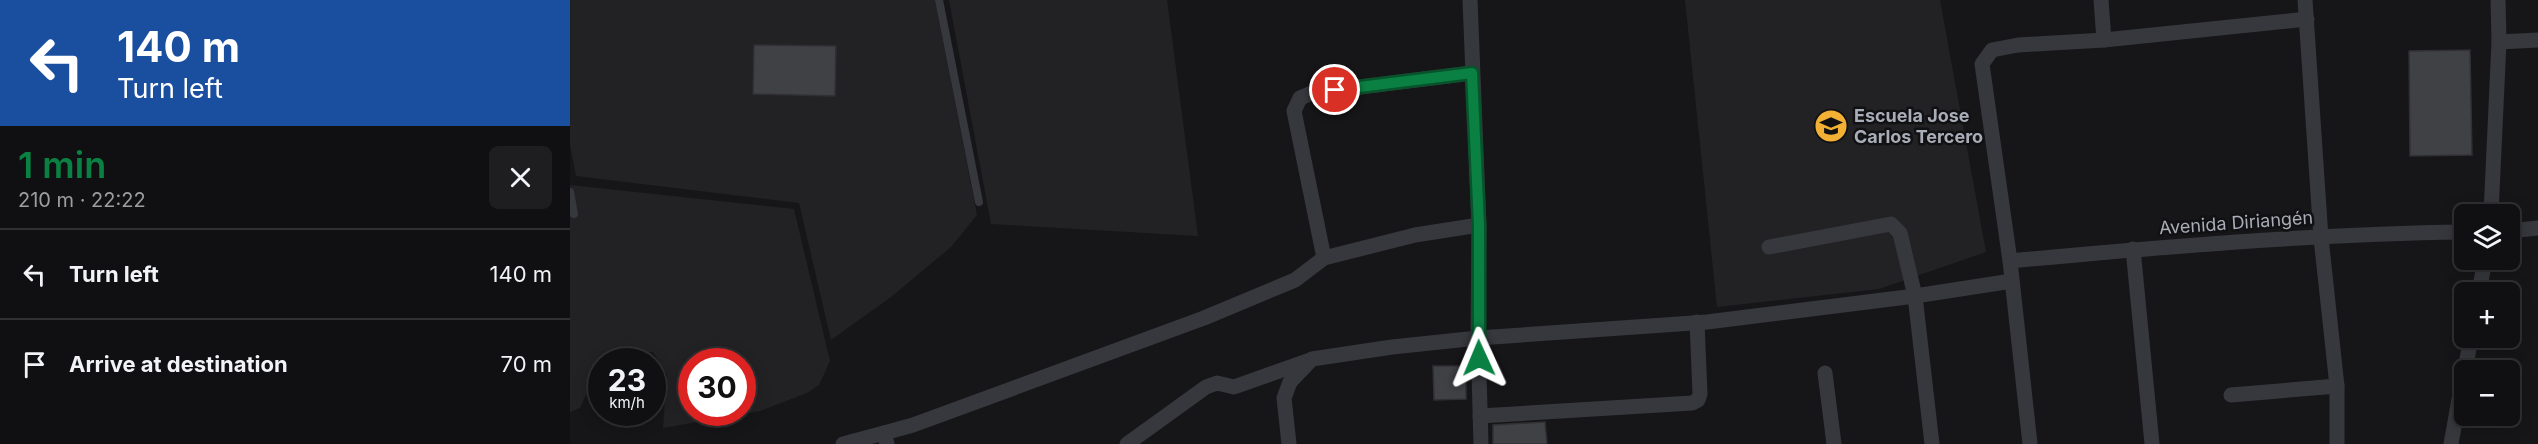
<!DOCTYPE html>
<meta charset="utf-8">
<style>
:root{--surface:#101012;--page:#1e1e20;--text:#f1f3f6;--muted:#9c9d9f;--line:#303032;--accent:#0b8043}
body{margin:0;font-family:Inter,sans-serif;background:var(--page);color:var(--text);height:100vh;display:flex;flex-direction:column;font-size:22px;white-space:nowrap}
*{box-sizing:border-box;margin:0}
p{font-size:20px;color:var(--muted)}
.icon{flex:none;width:33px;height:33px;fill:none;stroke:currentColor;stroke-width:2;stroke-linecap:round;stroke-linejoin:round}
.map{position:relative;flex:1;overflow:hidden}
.drawer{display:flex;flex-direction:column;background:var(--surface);width:570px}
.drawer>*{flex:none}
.banner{background:#1a4fa0;color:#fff;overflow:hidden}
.controls{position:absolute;left:1884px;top:204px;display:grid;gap:12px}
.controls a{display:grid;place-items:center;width:66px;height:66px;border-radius:9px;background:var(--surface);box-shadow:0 3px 15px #0003,0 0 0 2px var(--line);font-size:30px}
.speed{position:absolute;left:18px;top:348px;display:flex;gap:12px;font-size:30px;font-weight:700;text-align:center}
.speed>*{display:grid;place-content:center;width:78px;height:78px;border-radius:50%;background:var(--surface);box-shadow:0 3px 15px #0003,0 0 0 2px var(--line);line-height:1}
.speed small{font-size:15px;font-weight:400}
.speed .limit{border:9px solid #d22;background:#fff;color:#111}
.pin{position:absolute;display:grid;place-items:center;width:51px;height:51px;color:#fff;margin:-26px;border:3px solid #fff;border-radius:50%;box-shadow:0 2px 6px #0007}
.me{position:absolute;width:66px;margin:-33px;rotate:359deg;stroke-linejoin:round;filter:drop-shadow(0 0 4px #0008)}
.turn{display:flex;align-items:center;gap:21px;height:126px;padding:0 18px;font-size:27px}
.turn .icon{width:78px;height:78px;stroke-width:2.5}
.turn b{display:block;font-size:42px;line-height:51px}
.round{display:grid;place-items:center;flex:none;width:63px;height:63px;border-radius:9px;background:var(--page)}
.summary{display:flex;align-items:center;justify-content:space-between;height:102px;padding:0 18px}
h1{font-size:36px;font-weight:600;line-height:45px;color:var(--accent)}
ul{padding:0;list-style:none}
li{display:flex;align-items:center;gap:18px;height:90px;padding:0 18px;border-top:2px solid var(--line)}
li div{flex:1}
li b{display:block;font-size:22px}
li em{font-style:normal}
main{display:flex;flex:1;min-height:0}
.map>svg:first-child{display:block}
.built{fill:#222225;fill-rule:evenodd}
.building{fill:#404145;stroke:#303034;stroke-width:1.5}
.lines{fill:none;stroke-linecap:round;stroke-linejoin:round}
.service{stroke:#37383d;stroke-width:8}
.minor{stroke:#37383d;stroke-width:15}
.route-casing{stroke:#07532c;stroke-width:15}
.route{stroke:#0b8043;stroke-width:10}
.labels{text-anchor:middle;stroke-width:5;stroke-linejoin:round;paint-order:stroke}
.poi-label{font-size:18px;font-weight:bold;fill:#a8adb8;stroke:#111113;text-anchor:start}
.street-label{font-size:18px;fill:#a8adb8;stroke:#111113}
</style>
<main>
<section class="drawer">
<div class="banner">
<div class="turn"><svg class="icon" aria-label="left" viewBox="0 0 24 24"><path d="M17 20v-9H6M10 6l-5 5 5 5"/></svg><div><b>140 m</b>Turn left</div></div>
</div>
<div class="summary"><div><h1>1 min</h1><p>210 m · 22:22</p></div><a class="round"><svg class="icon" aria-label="close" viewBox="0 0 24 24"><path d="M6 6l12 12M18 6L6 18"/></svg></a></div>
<ul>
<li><svg class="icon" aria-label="left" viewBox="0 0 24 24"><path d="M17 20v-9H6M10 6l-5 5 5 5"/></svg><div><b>Turn left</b></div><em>140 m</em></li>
<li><svg class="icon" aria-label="arrive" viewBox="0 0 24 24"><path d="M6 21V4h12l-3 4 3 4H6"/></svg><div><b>Arrive at destination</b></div><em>70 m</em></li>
</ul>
</section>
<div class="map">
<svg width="1968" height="444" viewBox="0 0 1968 444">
<rect width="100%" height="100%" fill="#161618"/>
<!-- built -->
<g class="built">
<path d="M0 0H365L407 215 381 247 321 297 261 340 229 203 6 176 0 145Z"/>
<path d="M379 0H597L628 236 421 224Z"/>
<path d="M1115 0H1370L1416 252 1309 289 1147 307Z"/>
<path d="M0 185 224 209 260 361 249 385 237 393 190 411 93 428 97 374 83 352H35L10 408 0 412ZM122 362H172V412H122Z"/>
</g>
<!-- building -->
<g class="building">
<path d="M184 45 266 46 265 96 183 94Z"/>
<path d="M1900 50 1902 155 1840 156 1839 51Z"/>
<path d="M863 366H896V399L864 400Z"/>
<path d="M975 422 977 444H923V425Z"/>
</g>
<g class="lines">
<!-- service -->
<g class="service">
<path d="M369 0 409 202"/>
<path d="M0 192 4 214"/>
</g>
<!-- minor -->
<g class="minor">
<path d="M900 0 909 225 908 338 911 444"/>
<path d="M1531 0 1534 40"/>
<path d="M1735 0 1751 238 1767 386V444"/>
<path d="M1929 42 1968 40"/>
<path d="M1921 214 1929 42 1928 0"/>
<path d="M1940 231 1968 228"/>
<path d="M1199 247 1321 224 1330 233 1345 296 1362 444"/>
<path d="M1563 249 1582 444"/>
<path d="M754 258 724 111 730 98 742 93 902 73"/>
<path d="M1440 261C1591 247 1743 234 1894 232"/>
<path d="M1909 292 1915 260"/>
<path d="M1895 370 1901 338"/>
<path d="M1255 373 1264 444"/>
<path d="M1661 395 1767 386"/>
<path d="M910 416 1122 403 1128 400 1130 394 1127 322"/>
<path d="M273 444 314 433"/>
<path d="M317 444 314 433 343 425 634 318 725 280 754 258 845 235 909 225"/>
<path d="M557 444 636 387 647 383 664 387 740 360"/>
<path d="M719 444 714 398 720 382 742 359 822 347 908 338 1137 322 1345 296 1442 281"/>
<path d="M1460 444 1440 261 1412 64 1422 50 1448 45 1534 40 1737 19"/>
<path d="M1881 444 1894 371"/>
</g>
</g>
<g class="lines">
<defs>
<path id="route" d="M765 90 902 73 909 225V358"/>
</defs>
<!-- route casing -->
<use href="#route" class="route-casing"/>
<!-- route -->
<use href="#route" class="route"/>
</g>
<!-- icons -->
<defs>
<symbol id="school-disc" viewBox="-11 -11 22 22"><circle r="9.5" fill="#f2b134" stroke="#111113"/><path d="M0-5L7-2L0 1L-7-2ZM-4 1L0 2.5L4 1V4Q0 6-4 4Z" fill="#111"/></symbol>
</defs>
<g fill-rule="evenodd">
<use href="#school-disc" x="1242" y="107" width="38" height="38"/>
</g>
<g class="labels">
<!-- poi labels -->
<g class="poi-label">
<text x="1284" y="122">Escuela Jose<tspan x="1284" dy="21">Carlos Tercero</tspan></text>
</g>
<!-- street labels -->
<g class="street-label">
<text transform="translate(1666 223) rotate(-4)" y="6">Avenida Diriangén</text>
</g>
</g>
</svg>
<div class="controls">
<a><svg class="icon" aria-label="layers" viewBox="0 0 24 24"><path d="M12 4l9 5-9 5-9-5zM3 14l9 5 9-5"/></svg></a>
<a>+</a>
<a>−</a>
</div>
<div class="speed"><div>23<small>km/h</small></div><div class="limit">30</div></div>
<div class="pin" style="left:765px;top:90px;background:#d93025"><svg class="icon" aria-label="arrive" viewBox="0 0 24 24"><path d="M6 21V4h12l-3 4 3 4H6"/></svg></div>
<svg class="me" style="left:909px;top:358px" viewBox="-20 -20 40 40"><path d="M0-17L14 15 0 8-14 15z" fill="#0b8043" stroke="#fff" stroke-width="4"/></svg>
</div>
</main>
